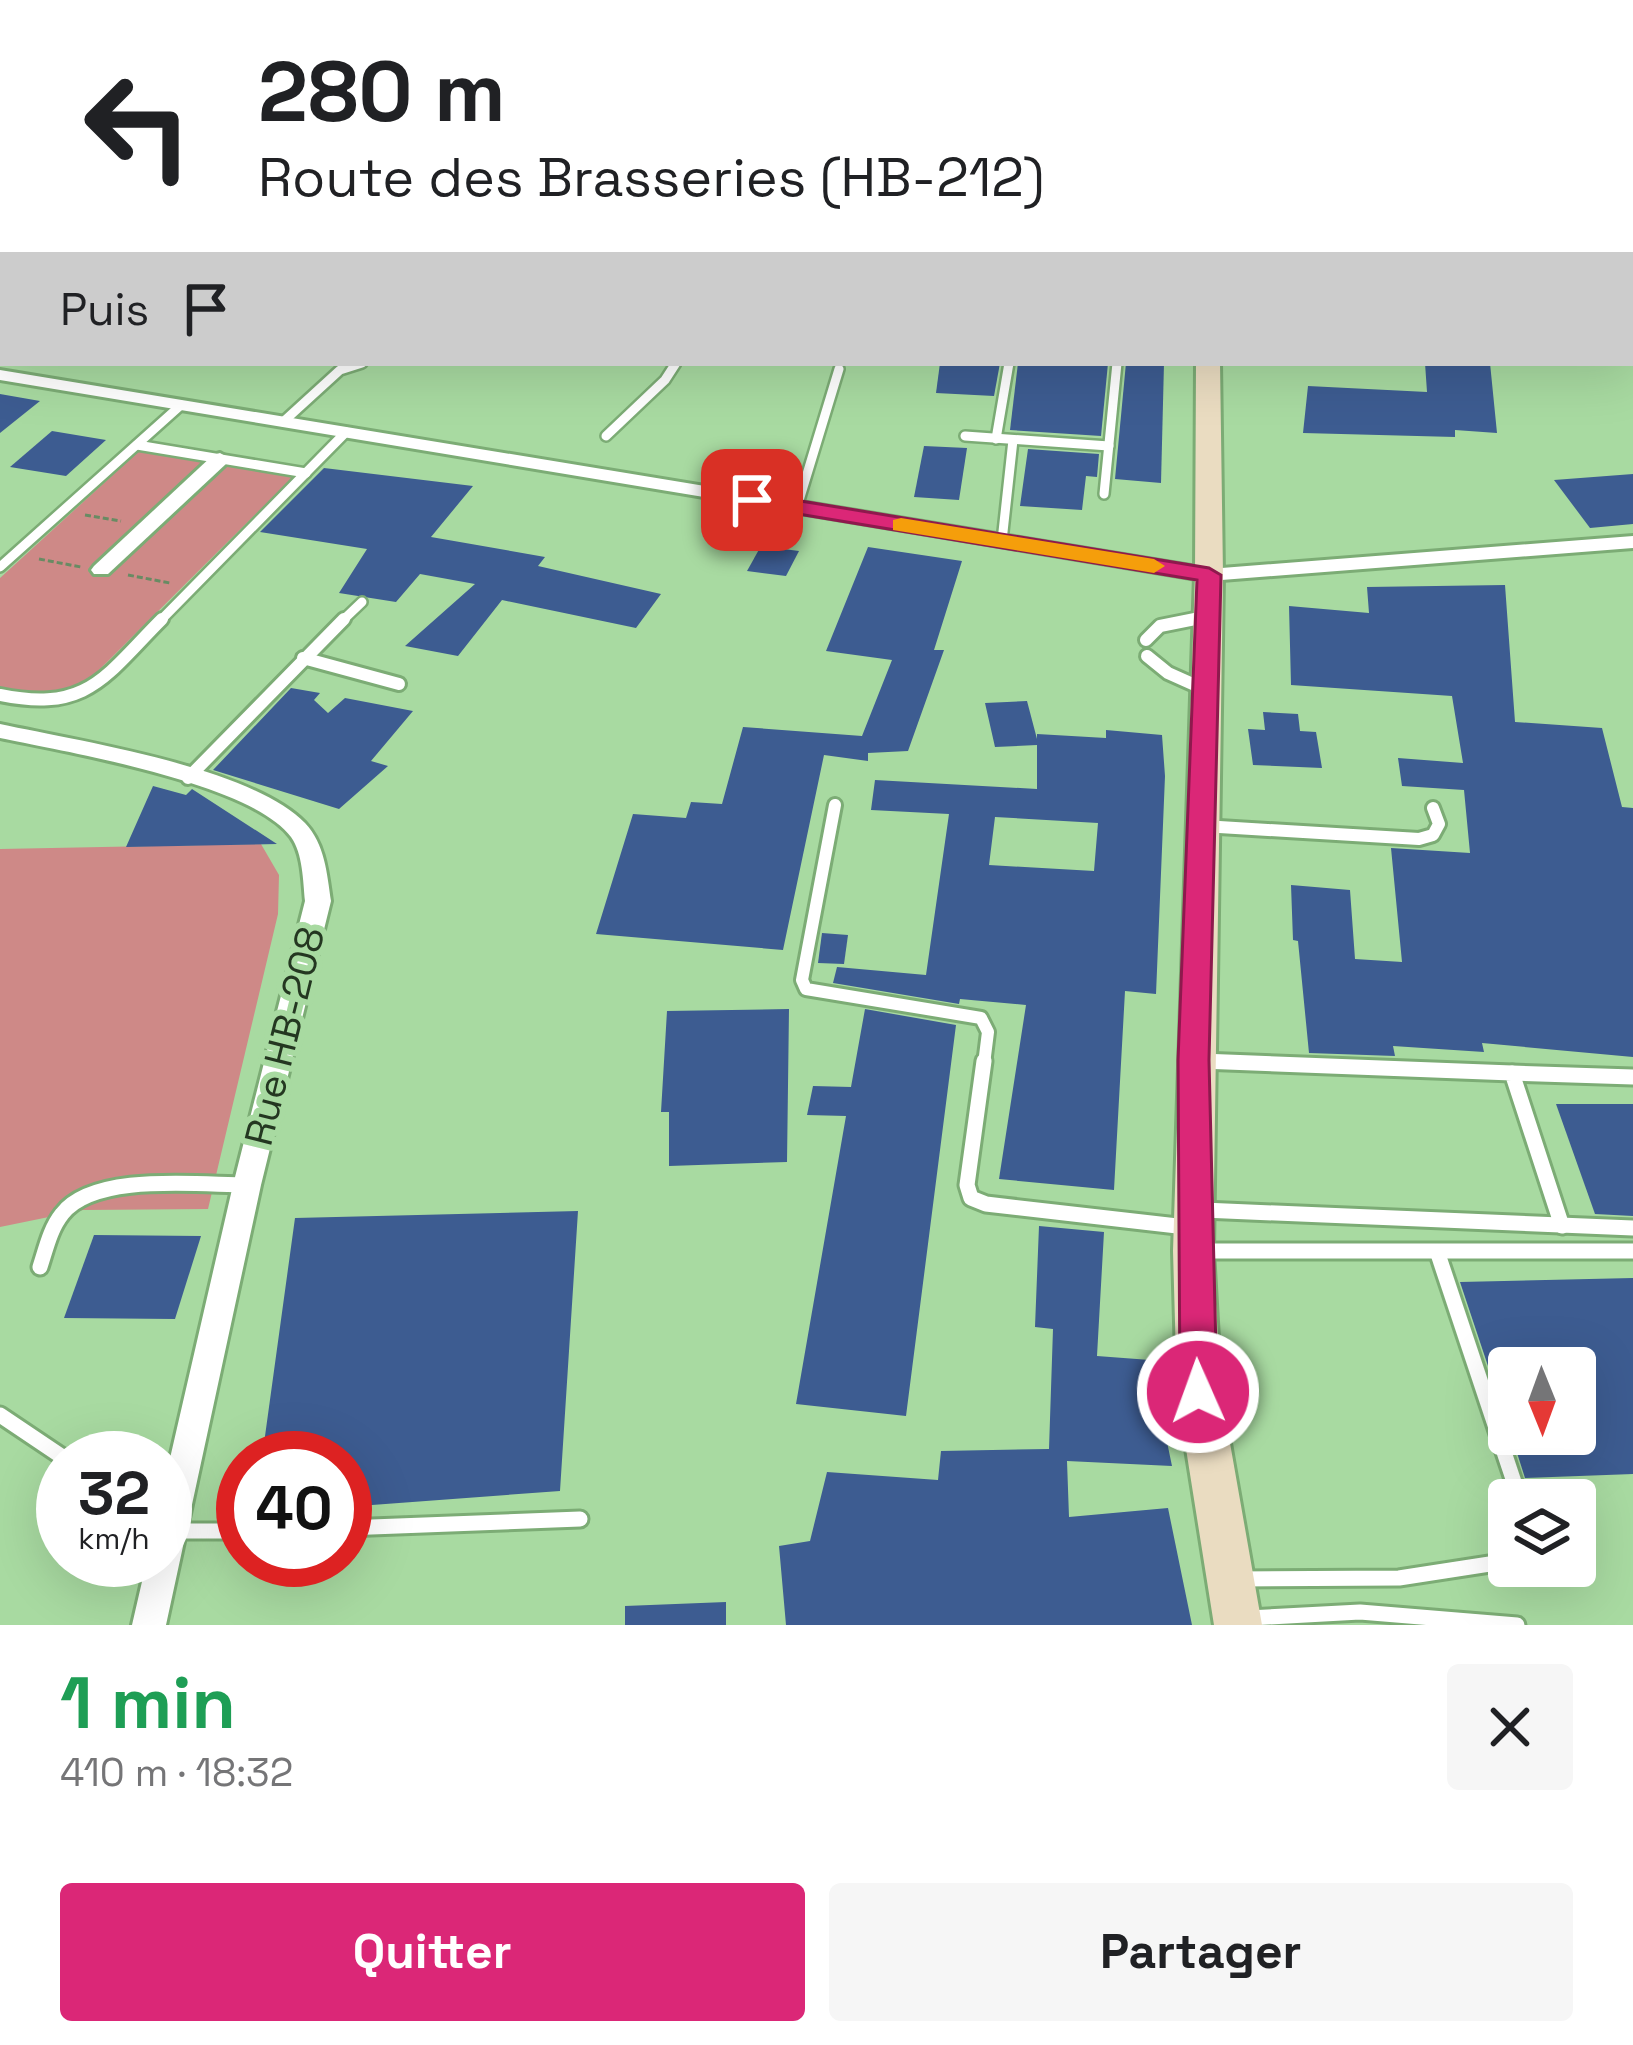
<!DOCTYPE html>
<html lang="fr">
<meta charset="utf-8">
<style>
:root{--surface:#fff;--page:#f6f6f6;--text:#202124;--muted:#757577;--accent:#db2777}
body{margin:0;font-family:"Space Grotesk",sans-serif;background:var(--page);color:var(--text);height:100vh;display:flex;flex-direction:column;font-size:45px;white-space:nowrap}
*{box-sizing:border-box;margin:0}
p{font-size:39px;color:var(--muted)}
.icon{flex:none;width:66px;height:66px;fill:none;stroke:currentColor;stroke-width:2;stroke-linecap:round;stroke-linejoin:round}
.map{position:relative;height:1625px;overflow:hidden}
.drawer{display:flex;flex-direction:column;background:var(--surface);flex:1}
.drawer>*{flex:none}
.hud{position:absolute;left:0px;top:0px;width:1635px;height:366px;box-shadow:0 12px 48px #0002;background:#fff;color:var(--text);overflow:hidden}
.needle{width:78px;rotate:179deg}
.tools{position:absolute;left:1488px;top:1347px;display:grid;gap:24px}
.tools a{display:grid;place-items:center;width:108px;height:108px;border-radius:12px;background:var(--surface);box-shadow:0 12px 48px #0002;font-size:60px}
.speed{position:absolute;left:36px;top:1431px;display:flex;gap:24px;font-size:60px;font-weight:700;text-align:center}
.speed>*{display:grid;place-content:center;width:156px;height:156px;border-radius:50%;background:var(--surface);box-shadow:0 12px 48px #0002;line-height:1}
.speed small{font-size:30px;font-weight:400}
.speed .limit{border:18px solid #d22;background:#fff;color:#111}
.pin{position:absolute;display:grid;place-items:center;width:102px;height:102px;color:#fff;margin:-51px;border-radius:24px;box-shadow:0 6px 18px #0006}
.me{position:absolute;width:132px;margin:-66px;rotate:358deg;stroke-linejoin:round;filter:drop-shadow(0 0 9px #0008)}
.turn{display:flex;align-items:center;gap:42px;height:252px;padding:0 60px;font-size:54px}
.turn .icon{width:156px;height:156px;stroke-width:2.5}
.turn b{display:block;font-size:84px;line-height:102px}
.then{display:flex;align-items:center;height:114px;padding:0 60px;background:#0003;gap:24px;font-size:45px}
.round{display:grid;place-items:center;flex:none;width:126px;height:126px;border-radius:12px;background:var(--page)}
.summary{display:flex;align-items:center;justify-content:space-between;height:204px;padding:0 60px}
h1{font-size:72px;font-weight:700;line-height:90px;color:#1e9e55}
.button{display:flex;gap:24px;margin-top:auto;padding:24px 60px}
.button a{flex:1;height:138px;border-radius:12px;background:var(--accent);color:#fff;font-size:48px;font-weight:700;line-height:138px;text-align:center}
.button a+a{background:var(--page);color:var(--text)}
.map>svg:first-child{display:block}
.green{fill:#ce8987}
.building{fill:#3d5c91;fill-rule:evenodd}
.lines{fill:none;stroke-linecap:round;stroke-linejoin:round}
.lane-far3-casing{stroke:#7cac75;stroke-width:10}
.lane-far2-casing{stroke:#7cac75;stroke-width:14}
.lane-far1-casing{stroke:#7cac75;stroke-width:18}
.lane-casing{stroke:#7cac75;stroke-width:21}
.street-casing{stroke:#7cac75;stroke-width:6}
.secondary-casing{stroke:#7cac75;stroke-width:6}
.path{stroke:#688b63;stroke-width:3;stroke-dasharray:6 3;stroke-linecap:butt}
.lane-far3{stroke:#fff;stroke-width:8}
.lane-far2{stroke:#fff;stroke-width:9}
.lane-far1{stroke:#fff;stroke-width:12}
.lane{stroke:#fff;stroke-width:15}
.street{fill:#fff;fill-rule:evenodd}
.secondary{fill:#eadcc1;fill-rule:evenodd}
.rail{stroke:#415b3e;stroke-width:6;stroke-dasharray:15 8;stroke-linecap:butt}
.route{fill:#db2777;stroke:#8e194d;stroke-width:3}
.slow{fill:#f59e0b}
.labels{text-anchor:middle;stroke-width:12;stroke-linejoin:round;paint-order:stroke}
.street-label{font-size:39px;fill:#243721;stroke:#a8daa1}
</style>
<div class="map">
<svg width="1633" height="1625" viewBox="0 0 1633 1625">
<rect width="100%" height="100%" fill="#a8daa1"/>
<!-- green -->
<g class="green">
<path d="M140 450 293 477 84 685 36 695 0 687V578Z"/>
<path d="M261 844 279 875 278 914 208 1209 83 1210 0 1227V849Z"/>
</g>
<!-- building -->
<g class="building">
<path d="M940 363H1000L994 396 936 393Z"/>
<path d="M1018 363H1108L1101 436 1010 430Z"/>
<path d="M1126 363H1164L1161 483 1115 479Z"/>
<path d="M1425 363H1490L1497 433 1455 430V437L1303 433 1308 386 1427 392Z"/>
<path d="M0 394 40 401 0 433Z"/>
<path d="M52 431 106 440 66 476 10 467Z"/>
<path d="M924 446 967 448 959 500 914 497Z"/>
<path d="M1028 449 1099 454 1097 477 1086 476 1082 510 1020 506Z"/>
<path d="M324 468 473 486 431 537 545 557 538 566 661 594 636 628 502 600 458 656 405 646 475 584 420 574 396 602 339 593 367 549 260 532Z"/>
<path d="M1633 474V524L1590 528 1554 480Z"/>
<path d="M761 546 799 551 786 576 747 571Z"/>
<path d="M868 547 962 561 934 650H944L908 751 868 753V761L824 755 783 950 596 934 633 814 686 818 691 802 722 804 743 727 862 736 892 660 826 651Z"/>
<path d="M1505 585 1515 722 1602 728 1622 807 1633 808V1057L1482 1043 1484 1052 1393 1046 1395 1056 1309 1053 1298 941 1293 940 1291 885 1350 890 1355 959 1402 962 1391 848 1470 853 1464 790 1402 786 1398 758 1463 763 1452 696 1291 685 1289 606 1369 613 1367 587Z"/>
<path d="M291 688 320 693 314 700 328 713 345 698 413 711 371 761 388 766 339 809 213 770Z"/>
<path d="M1027 701 1037 739V734L1106 738V730L1162 735 1165 776 1156 994 1125 991 1114 1190 999 1179 1026 1005 960 999 959 1004 833 983 837 967 926 975 949 814 871 810 875 780 1037 789V745L995 747 985 703ZM995 817 1098 823 1094 871 989 865Z"/>
<path d="M1263 712 1298 714 1300 731 1316 732 1322 768 1253 765 1248 729 1265 730Z"/>
<path d="M153 786 186 795 192 789 277 844 126 847Z"/>
<path d="M822 933 848 935 844 964 818 963Z"/>
<path d="M789 1009 787 1162 669 1166V1112H661L667 1011Z"/>
<path d="M865 1009 956 1025 906 1416 796 1404 846 1116 807 1115 813 1086 851 1087Z"/>
<path d="M1556 1104H1633V1216L1595 1214Z"/>
<path d="M578 1211 560 1491 345 1507V1458H262L295 1218Z"/>
<path d="M1039 1226 1104 1232 1097 1356 1150 1360 1172 1466 1067 1461 1069 1517 1168 1508 1192 1625H786L779 1546 810 1541 827 1472 938 1480 941 1451 1049 1449 1053 1329 1035 1327Z"/>
<path d="M94 1235 201 1236 175 1319 64 1318Z"/>
<path d="M1633 1278V1474L1525 1478 1511 1434H1575V1368H1509V1429L1460 1282Z"/>
<path d="M726 1602V1625H625V1606Z"/>
</g>
<g class="lines">
<defs>
<g id="lane-far3">
<path d="M583 0 604 3"/>
<path d="M220 3 224 0"/>
<path d="M284 3 290 0"/>
</g>
<g id="lane-far2">
<path d="M283 422 340 370 362 363"/>
<path d="M606 436 665 380 676 363"/>
<path d="M965 436 1109 446"/>
<path d="M996 439 1009 363"/>
<path d="M137 445 306 473"/>
<path d="M1104 494 1117 363"/>
<path d="M797 507 839 369"/>
<path d="M1002 541 1013 440"/>
<path d="M0 567 181 405"/>
<path d="M159 622 346 432"/>
<path d="M341 622 362 602"/>
<path d="M1180 622 1208 616"/>
</g>
<g id="lane-far1">
<path d="M1146 640 1160 626 1195 619"/>
<path d="M1147 656 1168 673 1206 690"/>
<path d="M303 658 399 684"/>
<path d="M0 695C88 713 105 676 162 619"/>
<path d="M188 778 344 619"/>
<path d="M835 805 802 980 806 989 981 1018 988 1032 984 1064"/>
<path d="M1203 826 1419 839 1433 835 1439 824 1433 808"/>
<path d="M1201 1061 1276 1064"/>
</g>
<g id="lane">
<path d="M984 1061 967 1185 971 1198 986 1204 1186 1227"/>
<path d="M1201 1061 1512 1073 1562 1226"/>
<path d="M1512 1073 1633 1077"/>
<path d="M1203 1210 1633 1228"/>
<path d="M1196 1251H1633"/>
<path d="M1438 1254 1520 1500"/>
<path d="M40 1267C46 1249 50 1229 62 1214 94 1172 200 1185 247 1185"/>
<path d="M0 1415 64 1458"/>
<path d="M345 1528 580 1519"/>
<path d="M165 1531H243"/>
<path d="M1237 1579 1399 1578 1509 1561"/>
<path d="M1249 1618 1360 1612 1517 1625"/>
</g>
<g id="street">
<path d="M0 370 1209 569 1633 536V548L1209 581 0 380Z"/>
<path d="M220 453 230 459 227 463 108 574H94L91 570 94 566 213 455Z"/>
<path d="M0 724C78 741 251 767 305 823 325 844 327 874 331 901L261 1185 166 1625H132L147 1560H165V1480L233 1185 305 901C303 881 303 854 291 837 251 783 67 752 0 738Z"/>
</g>
<g id="secondary">
<path d="M1113 0H1131L1133 3H1115Z"/>
<path d="M3 209V223L0 224V210Z"/>
<path d="M1196 363H1220L1223 575 1213 1251 1221 1392 1262 1625H1214L1177 1392 1173 1251 1195 575Z"/>
</g>
</defs>
<!-- lane-far3 casing -->
<use href="#lane-far3" class="lane-far3-casing"/>
<!-- lane-far2 casing -->
<use href="#lane-far2" class="lane-far2-casing"/>
<!-- lane-far1 casing -->
<use href="#lane-far1" class="lane-far1-casing"/>
<!-- lane casing -->
<use href="#lane" class="lane-casing"/>
<!-- street casing -->
<use href="#street" class="street-casing"/>
<!-- secondary casing -->
<use href="#secondary" class="secondary-casing"/>
<!-- path -->
<g class="path">
<path d="M85 515 121 521"/>
<path d="M39 559 81 567"/>
<path d="M128 575 170 583"/>
</g>
<!-- lane-far3 -->
<use href="#lane-far3" class="lane-far3"/>
<!-- lane-far2 -->
<use href="#lane-far2" class="lane-far2"/>
<!-- lane-far1 -->
<use href="#lane-far1" class="lane-far1"/>
<!-- lane -->
<use href="#lane" class="lane"/>
<!-- street -->
<use href="#street" class="street"/>
<!-- secondary -->
<use href="#secondary" class="secondary"/>
<!-- rail -->
<path class="rail" d="M1617 0 1624 3"/>
</g>
<!-- route -->
<path class="route" d="M752 493 1209 568 1221 575 1209 1060 1217 1392 1211 1403 1198 1407 1186 1403 1180 1392 1178 1060 1197 580 744 505V495Z"/>
<!-- slow -->
<path class="slow" d="M901 518 1154 559 1165 566 1154 573 893 530V520Z"/>
<g class="labels">
<!-- street labels -->
<g class="street-label">
<text transform="translate(284 1036) rotate(-76)" y="14">Rue HB-208</text>
</g>
</g>
</svg>
<div class="tools">
<a><svg class="needle" viewBox="-14 -14 28 28"><path d="M0-13l5 13h-10z" fill="#e53935"/><path d="M0 13l5-13h-10z" fill="#757577"/></svg></a>
<a><svg class="icon" aria-label="layers" viewBox="0 0 24 24"><path d="M12 4l9 5-9 5-9-5zM3 14l9 5 9-5"/></svg></a>
</div>
<div class="speed"><div>32<small>km/h</small></div><div class="limit">40</div></div>
<div class="pin" style="left:752px;top:500px;background:#d93025"><svg class="icon" aria-label="arrive" viewBox="0 0 24 24"><path d="M6 21V4h12l-3 4 3 4H6"/></svg></div>
<svg class="me" style="left:1198px;top:1392px" viewBox="-20 -20 40 40"><circle r="17" fill="#db2777" stroke="#fff" stroke-width="3"/><path d="M0-11L8 9 0 5-8 9z" fill="#fff"/></svg>
<div class="hud">
<div class="turn"><svg class="icon" aria-label="left" viewBox="0 0 24 24"><path d="M17 20v-9H6M10 6l-5 5 5 5"/></svg><div><b>280 m</b>Route des Brasseries (HB-212)</div></div>
<div class="then">Puis<svg class="icon" aria-label="arrive" viewBox="0 0 24 24"><path d="M6 21V4h12l-3 4 3 4H6"/></svg></div>
</div>
</div>
<section class="drawer">
<div class="summary"><div><h1>1 min</h1><p>410 m · 18:32</p></div><a class="round"><svg class="icon" aria-label="close" viewBox="0 0 24 24"><path d="M6 6l12 12M18 6L6 18"/></svg></a></div>
<div class="button"><a>Quitter</a><a>Partager</a></div>
</section>
